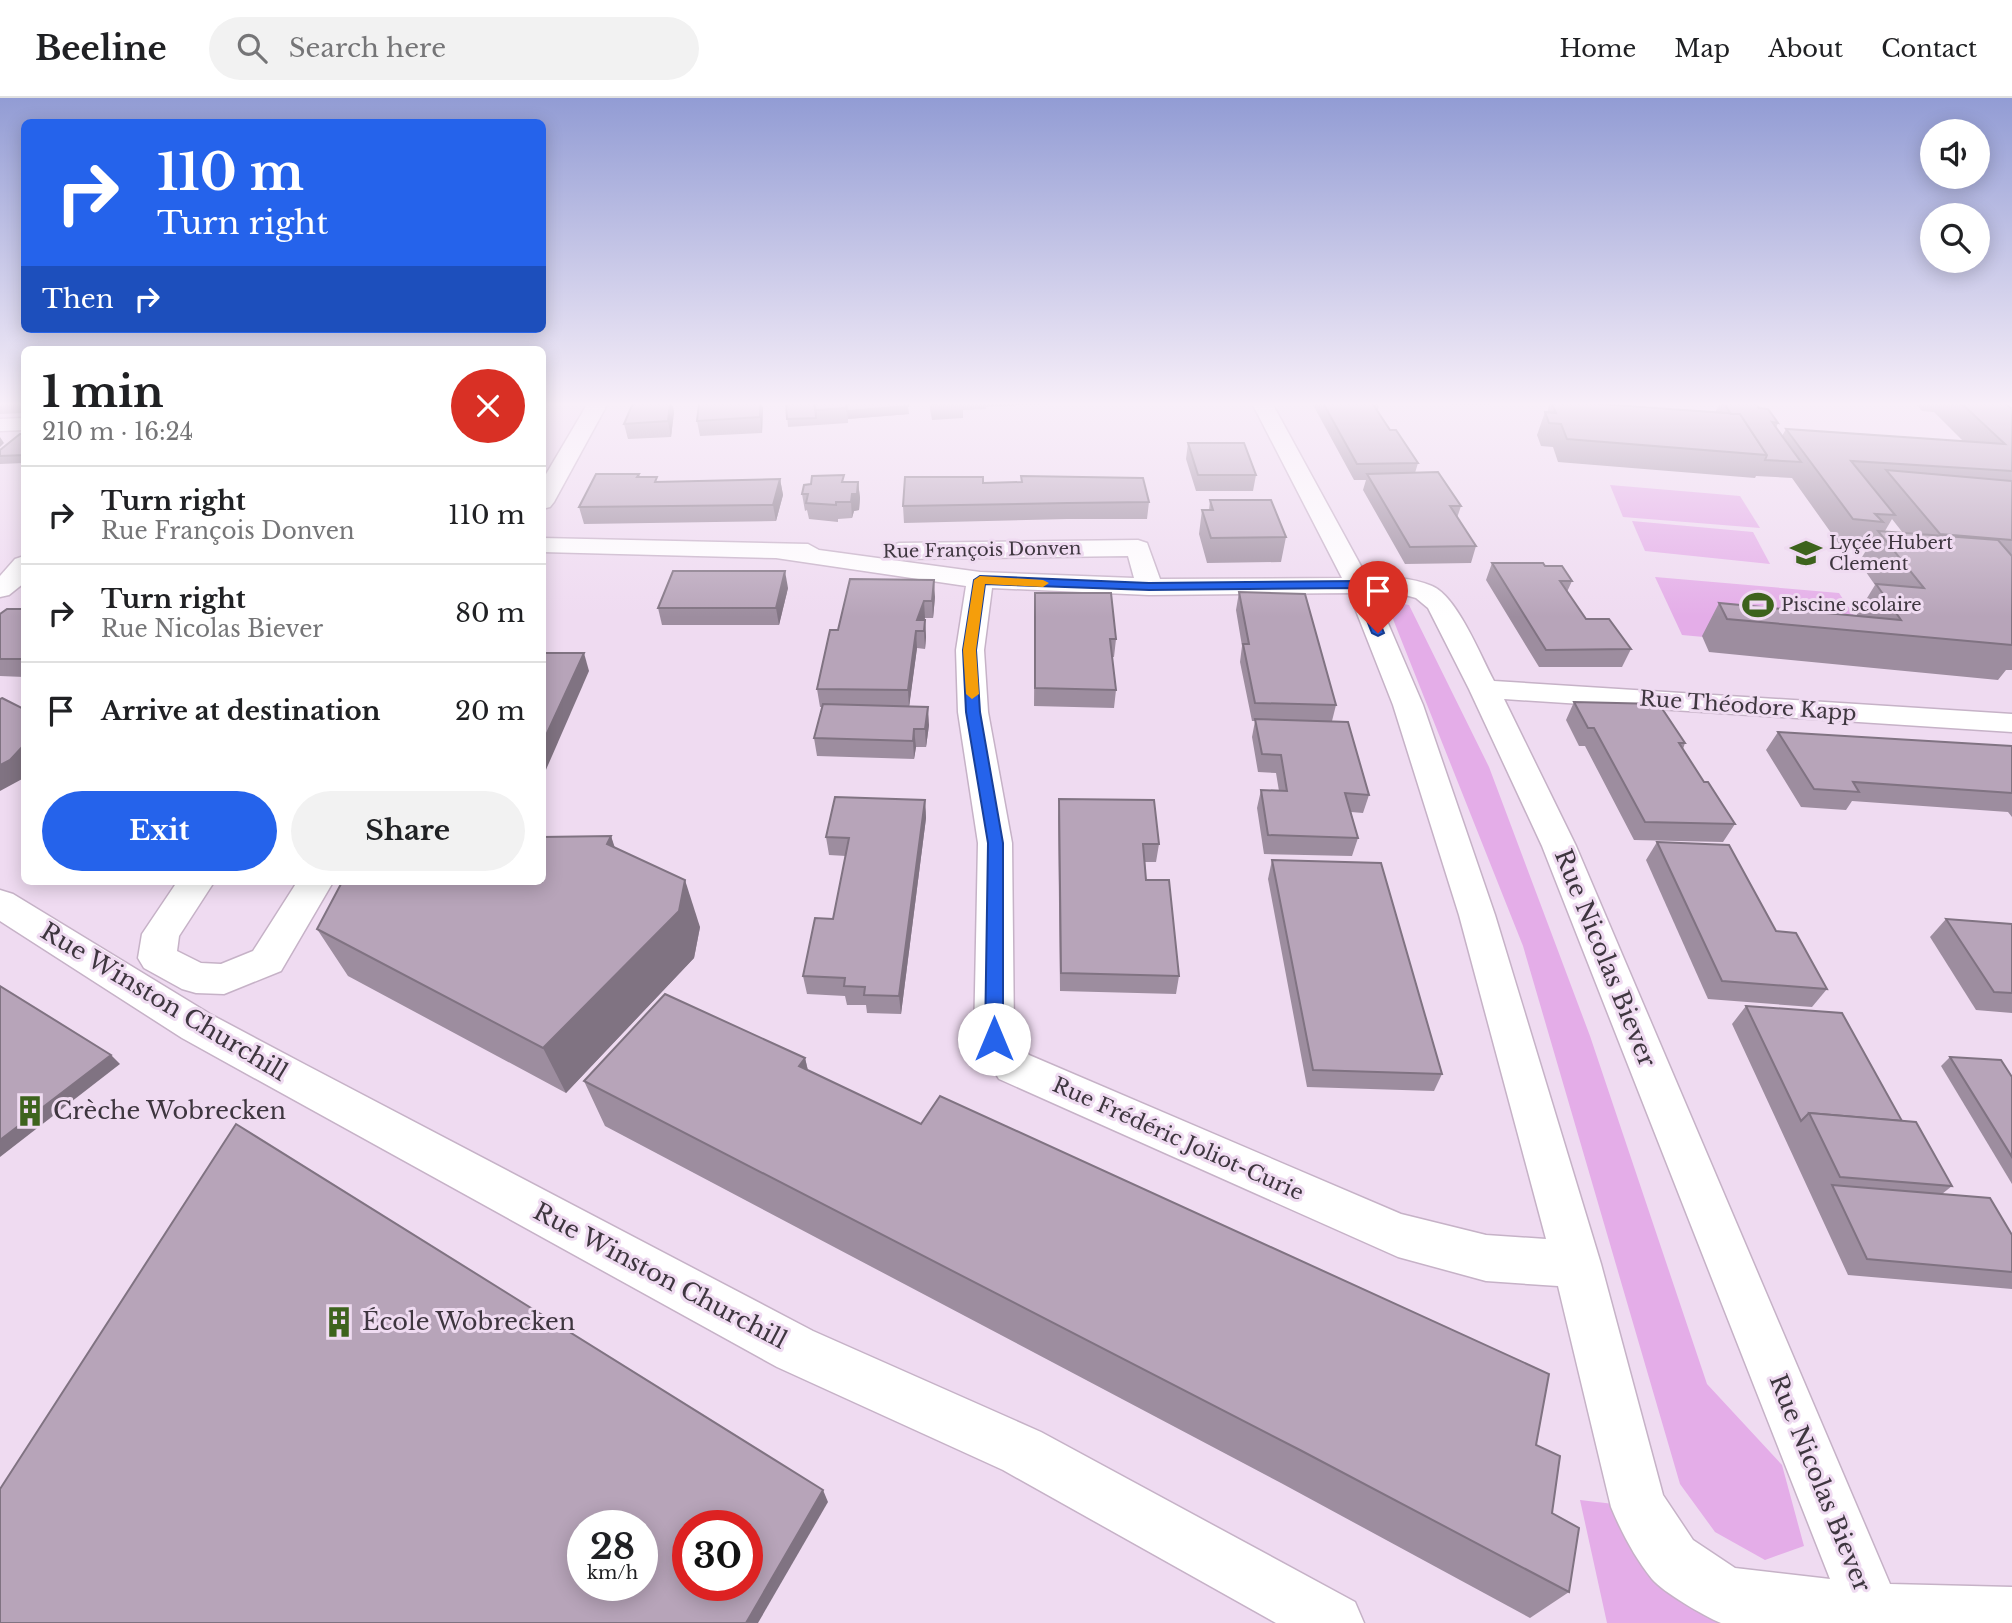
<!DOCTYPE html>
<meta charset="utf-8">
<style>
:root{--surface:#fff;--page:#f2f2f2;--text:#202124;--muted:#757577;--line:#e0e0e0;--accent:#2563eb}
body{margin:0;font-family:"Libre Baskerville",serif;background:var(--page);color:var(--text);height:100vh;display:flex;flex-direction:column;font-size:26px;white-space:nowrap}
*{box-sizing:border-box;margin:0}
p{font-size:23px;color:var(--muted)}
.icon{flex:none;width:38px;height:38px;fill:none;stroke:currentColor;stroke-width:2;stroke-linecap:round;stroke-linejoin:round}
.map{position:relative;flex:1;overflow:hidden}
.drawer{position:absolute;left:21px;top:248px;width:525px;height:539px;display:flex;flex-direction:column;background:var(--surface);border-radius:10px;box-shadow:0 4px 18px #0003}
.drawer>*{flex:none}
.guide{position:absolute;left:21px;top:21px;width:525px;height:214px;border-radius:10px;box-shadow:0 4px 18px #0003;background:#2563eb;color:#fff;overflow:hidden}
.controls{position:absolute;left:1920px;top:21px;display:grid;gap:14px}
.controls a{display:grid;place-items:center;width:70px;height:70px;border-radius:50%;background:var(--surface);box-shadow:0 4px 18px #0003;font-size:35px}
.speed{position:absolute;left:567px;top:1412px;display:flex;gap:14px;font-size:35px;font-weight:700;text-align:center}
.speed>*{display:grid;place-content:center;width:91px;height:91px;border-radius:50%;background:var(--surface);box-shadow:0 4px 18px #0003;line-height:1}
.speed small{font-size:18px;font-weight:400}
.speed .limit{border:10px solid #d22;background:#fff;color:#111}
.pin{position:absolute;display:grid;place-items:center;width:60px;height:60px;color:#fff;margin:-72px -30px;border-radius:50% 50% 50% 0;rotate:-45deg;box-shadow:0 0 7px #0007}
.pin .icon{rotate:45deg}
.me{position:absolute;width:77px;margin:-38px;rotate:0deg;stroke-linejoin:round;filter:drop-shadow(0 0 5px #0008)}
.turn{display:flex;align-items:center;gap:24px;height:147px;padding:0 21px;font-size:32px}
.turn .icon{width:91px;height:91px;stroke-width:2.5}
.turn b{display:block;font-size:49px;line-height:60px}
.then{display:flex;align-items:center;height:66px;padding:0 21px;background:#0003;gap:14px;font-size:26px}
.round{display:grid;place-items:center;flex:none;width:74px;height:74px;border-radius:37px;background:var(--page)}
.summary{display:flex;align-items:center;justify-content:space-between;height:119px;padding:0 21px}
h1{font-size:42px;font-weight:700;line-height:52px}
.primary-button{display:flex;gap:14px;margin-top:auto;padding:14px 21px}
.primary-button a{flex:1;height:80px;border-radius:42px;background:var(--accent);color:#fff;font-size:28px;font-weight:700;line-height:80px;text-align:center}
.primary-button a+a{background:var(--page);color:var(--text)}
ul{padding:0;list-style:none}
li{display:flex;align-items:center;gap:21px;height:98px;padding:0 21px;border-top:2px solid var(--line)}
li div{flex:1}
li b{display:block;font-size:26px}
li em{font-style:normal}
header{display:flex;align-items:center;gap:42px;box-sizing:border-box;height:98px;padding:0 35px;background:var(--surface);border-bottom:2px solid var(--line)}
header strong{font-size:33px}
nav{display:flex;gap:38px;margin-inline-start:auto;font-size:24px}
.search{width:490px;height:63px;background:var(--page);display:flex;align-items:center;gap:18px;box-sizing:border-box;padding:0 24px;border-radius:38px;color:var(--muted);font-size:26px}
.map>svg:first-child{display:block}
.green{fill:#e4ade8}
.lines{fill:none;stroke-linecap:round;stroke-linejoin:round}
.street-casing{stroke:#c6b2c7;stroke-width:3}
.street{fill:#fff;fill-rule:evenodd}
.wall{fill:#9d8d9f;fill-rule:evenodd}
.shaded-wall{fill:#807382}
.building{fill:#b7a4b9;stroke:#807382;stroke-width:2;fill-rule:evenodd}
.route{fill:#2563eb;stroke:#184099;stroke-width:2}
.slow{fill:#f59e0b}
.labels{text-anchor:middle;stroke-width:6;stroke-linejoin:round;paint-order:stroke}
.far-poi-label{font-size:18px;fill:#3e363f;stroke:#efdbf1;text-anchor:start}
.far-street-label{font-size:18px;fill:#3e363f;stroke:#efdbf1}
.street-label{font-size:21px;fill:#3e363f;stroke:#efdbf1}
.near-street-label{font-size:24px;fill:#3e363f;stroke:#efdbf1}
.near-poi-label{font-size:24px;fill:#3e363f;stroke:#efdbf1;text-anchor:start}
</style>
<header>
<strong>Beeline</strong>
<div class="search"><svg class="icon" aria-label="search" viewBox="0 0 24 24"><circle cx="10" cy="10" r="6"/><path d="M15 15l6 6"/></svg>Search here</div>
<nav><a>Home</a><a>Map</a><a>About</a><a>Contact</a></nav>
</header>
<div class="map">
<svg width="2012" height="1525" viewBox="0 0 2012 1525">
<rect width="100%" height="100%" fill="#efdbf1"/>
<!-- green -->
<g class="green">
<path d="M1610 387 1740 398 1760 430 1623 419Z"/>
<path d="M1632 423 1753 434 1770 466 1645 453Z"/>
<path d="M1655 479 1839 495 1879 555 1682 537Z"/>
<path d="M1394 504 1409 507 1489 669 1590 938 1707 1286 1782 1367 1804 1448 1765 1462 1715 1434 1680 1386 1523 848 1387 506Z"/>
<path d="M1580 1402 1639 1409 1673 1462 2012 1525H1607Z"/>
</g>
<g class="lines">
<defs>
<g id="street">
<path d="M588 305H608L554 404 550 409 542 411V383Z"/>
<path d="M1252 305H1272L1367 479C1390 479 1411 479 1432 488 1457 498 1481 559 1494 583L2012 616V634L1504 601 1576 748 1890 1486 2012 1489V1525H1721C1704 1518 1663 1494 1652 1481 1635 1460 1621 1433 1611 1409L1558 1188 1486 1183 1398 1159 999 981 974 941 978 745 958 614 956 552 966 488 776 460 542 454V440L808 446 819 452 980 474 1134 480 1128 458 899 461 890 458 886 453 890 448 899 445 1138 442 1147 445 1160 481 1342 480ZM992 490 1149 497 1349 495 1393 607 1459 817 1546 1141 1486 1137 1401 1116 1029 957 1014 937 1012 745 988 614 984 552ZM1375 495H1398L1416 500 1428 510 1469 591 1542 748 1830 1481 1735 1470 1693 1442 1663 1397 1601 1166 1495 817 1423 607Z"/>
<path d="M24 320V332L0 333V321Z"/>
<path d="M24 458V485L9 497 0 499V478L15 461Z"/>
<path d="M177 784H214L179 838 177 853 201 865 221 866 253 853 297 784H333L281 873 224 896 196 895 182 891 144 870 138 860 142 836Z"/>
<path d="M0 792 13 796 210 916 306 967 813 1233 1041 1334 1355 1504 1364 1525H1276L1003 1372 777 1269 182 940 0 823Z"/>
</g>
</defs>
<!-- street casing -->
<use href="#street" class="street-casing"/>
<!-- street -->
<use href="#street" class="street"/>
</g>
<!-- wall -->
<g class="wall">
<path d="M0 305H24V315L0 316Z"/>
<path d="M633 305H672L674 314 671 339 628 341 624 326Z"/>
<path d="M786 305 909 316 848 321V325L788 329Z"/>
<path d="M929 305H1087V306L1027 307 986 309V311L963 312V320L932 322Z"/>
<path d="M1312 305H1379L1378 313 1390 332 1418 365 1415 375 1461 408 1457 420 1476 448 1471 465 1405 466 1363 392 1366 382H1354Z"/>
<path d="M1449 305H1492L1491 307H1450Z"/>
<path d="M1550 305H1586L1715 315 1720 305H1756L1759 310 1778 325 1776 330 1782 338 1786 331 1963 343 1934 314 1922 313 1915 305H2005L2012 311V572H2006L1998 582 1709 554 1702 538 1719 505 1856 518 1875 487 1859 464 1873 441H1872L1868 448 1839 446 1792 380 1756 378 1755 380 1558 364 1553 349 1541 348 1537 337 1545 314 1547 315ZM1892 421 1903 435 1885 433Z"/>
<path d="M763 309 762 335 700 338 697 323Z"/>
<path d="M24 336V365L0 366V352Z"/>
<path d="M1188 345 1256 377 1253 393H1196L1186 361Z"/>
<path d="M639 376 640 379 658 384 780 381 783 397 776 423 584 426 579 409Z"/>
<path d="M1021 378 1149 404 1147 421H1067L904 425 903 408 983 385 1021 384Z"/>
<path d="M845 384H858L860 400 859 412 854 413 852 420 838 421V424L809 421 807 412 805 413 802 396Z"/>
<path d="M1210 402 1286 439 1281 464 1207 465 1199 436 1202 412H1209Z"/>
<path d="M1492 465 1545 468 1572 483 1567 494 1586 521 1631 551 1622 569H1539L1486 482Z"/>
<path d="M788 490 779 527H662L658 510Z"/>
<path d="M1239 494 1336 607 1332 623 1369 697 1363 715 1351 714 1358 740 1352 758 1264 756 1257 710 1261 692 1279 693 1276 675 1258 674 1252 639 1255 623H1252L1240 564 1242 548 1236 512Z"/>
<path d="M1035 495 1116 541 1114 559H1112L1116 592 1114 610 1034 608Z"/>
<path d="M935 499 933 520H925L924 522H925L926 539 925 551 917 550 909 608 929 627 926 649H916L914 661 817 658 814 640 822 609H820L817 591 838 532Z"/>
<path d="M24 511V579L0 578V516Z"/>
<path d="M1574 604 1685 645 1683 651 1704 684 1735 726 1723 744 1634 742 1585 648H1579L1566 622Z"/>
<path d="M1778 634 2012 648V719L2008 714 1852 703 1846 712 1801 709 1766 652Z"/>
<path d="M1059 701 1159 746 1156 764H1145L1146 782 1179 878 1176 896 1060 893 1058 719Z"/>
<path d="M925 702 926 720 901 916 867 915 866 907H847L845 898 807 896 803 878 833 821 846 758 829 757 826 739Z"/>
<path d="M611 738 614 750 700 829 694 860 566 995 348 878 317 831Z"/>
<path d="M1657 744 1776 833 1827 891 1812 909 1708 901 1646 762Z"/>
<path d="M1272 762 1442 976 1434 993 1307 989 1268 781Z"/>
<path d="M1946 821 2012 826V915L1976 912 1930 839Z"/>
<path d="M1746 908 1902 1023 1952 1088 1942 1096 2012 1137V1191L1848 1177 1732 926Z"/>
<path d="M1950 959 2012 979V1086L1941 968Z"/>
<path d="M805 960 808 972 1536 1347 1569 1494 1530 1520 1281 1385 605 1028 584 983Z"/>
</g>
<!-- shaded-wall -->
<g class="shaded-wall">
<path d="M670 305H672L674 314 671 339 668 323Z"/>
<path d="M760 305H762L763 309 762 335 760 319Z"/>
<path d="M908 308 909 316 848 321 847 313Z"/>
<path d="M0 339 4 345 0 349Z"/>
<path d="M780 381 783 397 776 423 773 407Z"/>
<path d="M858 384 860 400 859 412 854 413 852 420 851 404 852 396Z"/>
<path d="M785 473 788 490 779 527 776 510Z"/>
<path d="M934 482 935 499 933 520 932 503Z"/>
<path d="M924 503 925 520 921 533 917 522Z"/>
<path d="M925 522 926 539 925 551 924 533Z"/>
<path d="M916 533 917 550 909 610 908 592Z"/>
<path d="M584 555 589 573 542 681V646Z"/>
<path d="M928 609 929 627 926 649 925 631Z"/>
<path d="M914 631 916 649 914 661 913 643Z"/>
<path d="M24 647V680L0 693V667Z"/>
<path d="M925 702 926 720 901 916 899 898Z"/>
<path d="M611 738 627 786 607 746Z"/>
<path d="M685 782 700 829 694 860 566 995 543 950Z"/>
<path d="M111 957 120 966 0 1059V1042Z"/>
<path d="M805 960 815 1005 799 968Z"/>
<path d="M823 1392 828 1404 758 1525H746Z"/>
</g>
<!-- building -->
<g class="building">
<path d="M633 305H670L668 323 624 326Z"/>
<path d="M699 305H760V319L697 323Z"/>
<path d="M786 305H815L816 320 787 321Z"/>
<path d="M814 305H846L847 310 815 312Z"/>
<path d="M846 305H908V308L847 313Z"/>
<path d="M931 305H957L932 306Z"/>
<path d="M1323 305H1372L1390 332H1396L1418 365 1357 366Z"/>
<path d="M1552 305H1586L1740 316 1767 357 1567 341 1561 326 1549 325 1545 314 1556 315Z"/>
<path d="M1724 305H1756L1759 310 1768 311 1778 325 1772 324 1801 364 1765 362 1767 357 1740 316H1731Z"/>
<path d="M1961 305H2005L2012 311V373L1851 363 1895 417 1875 416 1883 424 1853 421 1786 331 2005 346Z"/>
<path d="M20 336H24V357L0 358V352Z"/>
<path d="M1188 345H1244L1256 377H1198Z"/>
<path d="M1886 372 2012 383V442L1940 436Z"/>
<path d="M1438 374 1461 408H1450L1476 448 1410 449 1367 376Z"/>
<path d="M596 376H639L637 379H657L655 384 780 381 773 407 579 409Z"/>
<path d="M844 377 842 384H858L857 396H852L851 404H836V407L806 405 808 396H802L804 387 811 386 812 378Z"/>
<path d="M1021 378 1143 380 1149 404 1068 405 903 408 905 379H983V385L1022 384Z"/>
<path d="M1210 402H1271L1286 439 1211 440 1202 412H1213Z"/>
<path d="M1878 433 1998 442 2012 458V547L1727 521 1719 505 1901 522 1876 486 1924 490Z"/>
<path d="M1492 465H1543L1545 468H1562L1572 483H1560L1586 521H1609L1631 551 1546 552Z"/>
<path d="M673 473H785L776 510H658Z"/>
<path d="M850 481 934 482 932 503H924L917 522H925L924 533H916L908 592 817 591 830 532H838Z"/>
<path d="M1239 494 1305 496 1336 607 1255 605 1243 546H1249Z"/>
<path d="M1035 495H1111L1116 541H1110L1116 592 1035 590Z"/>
<path d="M7 511H24V561H0V516Z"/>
<path d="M542 555H584L542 646Z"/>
<path d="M2 600 24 611V647L10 662 0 667V601Z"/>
<path d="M1574 604 1659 606 1685 645H1679L1704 684H1708L1735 726 1645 724 1594 630H1588Z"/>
<path d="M823 606 928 609 925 631H914L913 643 814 640Z"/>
<path d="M1255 621 1348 624 1369 697 1345 695 1358 740 1268 737 1261 692 1287 693 1281 657 1262 656Z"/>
<path d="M1778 634 2012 648V695L1853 684 1859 694 1814 691Z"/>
<path d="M835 699 925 702 899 898 864 897 865 889 844 888 845 880 803 878 815 820 833 821 849 740 826 739Z"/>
<path d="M1059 701 1154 702 1159 746H1143L1146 782H1169L1179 878 1061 875Z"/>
<path d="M611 738 607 746 685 782 679 813 543 950 317 831 342 784H542V739Z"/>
<path d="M1657 744 1729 747 1776 833 1796 835 1827 891 1722 883Z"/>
<path d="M1272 762 1381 765 1442 976 1313 972Z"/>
<path d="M1946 821 2012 826V895L1994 894Z"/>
<path d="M0 888 111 957 0 1042Z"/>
<path d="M665 896 805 960 799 968 921 1026 940 998 1549 1276 1536 1347 1560 1358 1552 1415 1579 1430 1569 1494 1300 1352 584 983Z"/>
<path d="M1746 908 1842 915 1902 1023 1809 1015 1801 1023Z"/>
<path d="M1950 959 2001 962 2012 979V1059Z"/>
<path d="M1809 1015 1916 1024 1952 1088 1840 1079Z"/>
<path d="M236 1026 823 1392 746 1525H0V1391ZM583 1428H642V1488H583ZM688 1428H747V1488H688Z"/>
<path d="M1832 1087 1990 1100 2012 1137V1174L1867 1161Z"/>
</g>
<!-- sky -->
<linearGradient id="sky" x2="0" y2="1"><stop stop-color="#929cd4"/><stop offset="0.59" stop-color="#f8eff9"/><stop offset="1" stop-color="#f8eff9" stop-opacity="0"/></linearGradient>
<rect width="2012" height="519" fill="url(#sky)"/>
<!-- route -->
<path class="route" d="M980 478 1149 485 1358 483 1364 486 1384 535 1378 538 1372 535 1354 490 1149 492 985 486 976 552 980 614 1003 745V941L1001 947 994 949 988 947 985 941 988 745 966 614 963 552 974 482Z"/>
<!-- slow -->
<path class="slow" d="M980 478 1043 482 1049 485 1043 489 985 486 976 552 979 596 972 601 966 596 963 552 974 482Z"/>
<!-- icons -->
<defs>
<symbol id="school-bare" viewBox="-9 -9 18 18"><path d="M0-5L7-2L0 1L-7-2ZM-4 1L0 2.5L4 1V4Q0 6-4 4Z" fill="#3d631d" stroke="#efdbf1" stroke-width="2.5" paint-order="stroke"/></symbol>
<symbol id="stadium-bare" viewBox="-9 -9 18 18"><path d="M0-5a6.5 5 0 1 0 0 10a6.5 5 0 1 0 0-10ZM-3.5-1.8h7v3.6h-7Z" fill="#3d631d" stroke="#efdbf1" stroke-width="2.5" paint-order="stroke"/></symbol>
<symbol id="building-bare" viewBox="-9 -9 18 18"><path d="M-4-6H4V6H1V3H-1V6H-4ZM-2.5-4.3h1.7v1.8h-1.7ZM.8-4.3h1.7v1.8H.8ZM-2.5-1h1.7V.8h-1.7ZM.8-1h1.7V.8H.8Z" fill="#3d631d" stroke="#efdbf1" stroke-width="2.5" paint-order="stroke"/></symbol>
</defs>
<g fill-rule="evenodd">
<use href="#school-bare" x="1784" y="433" width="44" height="44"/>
<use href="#stadium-bare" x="1736" y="485" width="44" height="44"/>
<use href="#building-bare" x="8" y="991" width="44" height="44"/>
<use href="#building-bare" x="317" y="1202" width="44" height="44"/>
</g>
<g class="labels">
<!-- far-poi labels -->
<g class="far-poi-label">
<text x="1829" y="451">Lyçée Hubert<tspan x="1829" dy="21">Clement</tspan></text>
<text x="1781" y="513">Piscine scolaire</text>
</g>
<!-- far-street labels -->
<g class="far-street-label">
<text transform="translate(982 452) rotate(-1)" y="6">Rue François Donven</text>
</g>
<!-- street labels -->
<g class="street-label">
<text transform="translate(1748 608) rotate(4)" y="7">Rue Théodore Kapp</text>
<text transform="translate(1178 1041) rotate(24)" y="7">Rue Frédéric Joliot-Curie</text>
</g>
<!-- near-street labels -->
<g class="near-street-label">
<text transform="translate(1605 860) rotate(68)" y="8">Rue Nicolas Biever</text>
<text transform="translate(164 904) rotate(31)" y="8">Rue Winston Churchill</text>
<text transform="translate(660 1178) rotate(28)" y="8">Rue Winston Churchill</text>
<text transform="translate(1820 1385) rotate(68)" y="8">Rue Nicolas Biever</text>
</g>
<!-- near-poi labels -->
<g class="near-poi-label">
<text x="53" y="1021">Crèche Wobrecken</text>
<text x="362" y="1232">École Wobrecken</text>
</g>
</g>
</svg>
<div class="controls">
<a><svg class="icon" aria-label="sound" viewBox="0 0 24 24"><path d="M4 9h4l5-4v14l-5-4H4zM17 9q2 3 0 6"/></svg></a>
<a><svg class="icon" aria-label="search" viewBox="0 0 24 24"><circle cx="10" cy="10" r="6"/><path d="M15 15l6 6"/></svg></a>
</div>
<div class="speed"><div>28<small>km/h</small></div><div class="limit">30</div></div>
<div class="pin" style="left:1378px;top:535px;background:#d93025"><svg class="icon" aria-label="arrive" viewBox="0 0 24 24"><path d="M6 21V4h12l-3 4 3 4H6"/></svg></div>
<svg class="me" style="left:994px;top:941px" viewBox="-20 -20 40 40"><circle r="19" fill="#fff"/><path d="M0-13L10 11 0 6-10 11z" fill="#2563eb"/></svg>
<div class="guide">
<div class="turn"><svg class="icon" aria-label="right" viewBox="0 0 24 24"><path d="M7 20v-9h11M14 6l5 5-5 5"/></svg><div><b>110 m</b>Turn right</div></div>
<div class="then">Then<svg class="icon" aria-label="right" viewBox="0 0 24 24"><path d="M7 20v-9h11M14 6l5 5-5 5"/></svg></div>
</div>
<section class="drawer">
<div class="summary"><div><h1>1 min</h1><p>210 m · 16:24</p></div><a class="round" style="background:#d93025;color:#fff"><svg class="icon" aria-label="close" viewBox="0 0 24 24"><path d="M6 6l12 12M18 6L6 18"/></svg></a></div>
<ul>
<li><svg class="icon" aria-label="right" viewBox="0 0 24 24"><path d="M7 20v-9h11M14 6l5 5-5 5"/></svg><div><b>Turn right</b><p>Rue François Donven</p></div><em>110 m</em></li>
<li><svg class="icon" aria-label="right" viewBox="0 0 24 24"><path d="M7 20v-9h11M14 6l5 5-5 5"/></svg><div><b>Turn right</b><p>Rue Nicolas Biever</p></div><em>80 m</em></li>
<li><svg class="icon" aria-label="arrive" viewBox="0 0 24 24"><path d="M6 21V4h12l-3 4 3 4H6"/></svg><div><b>Arrive at destination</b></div><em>20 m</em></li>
</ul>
<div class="primary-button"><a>Exit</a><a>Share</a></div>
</section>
</div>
